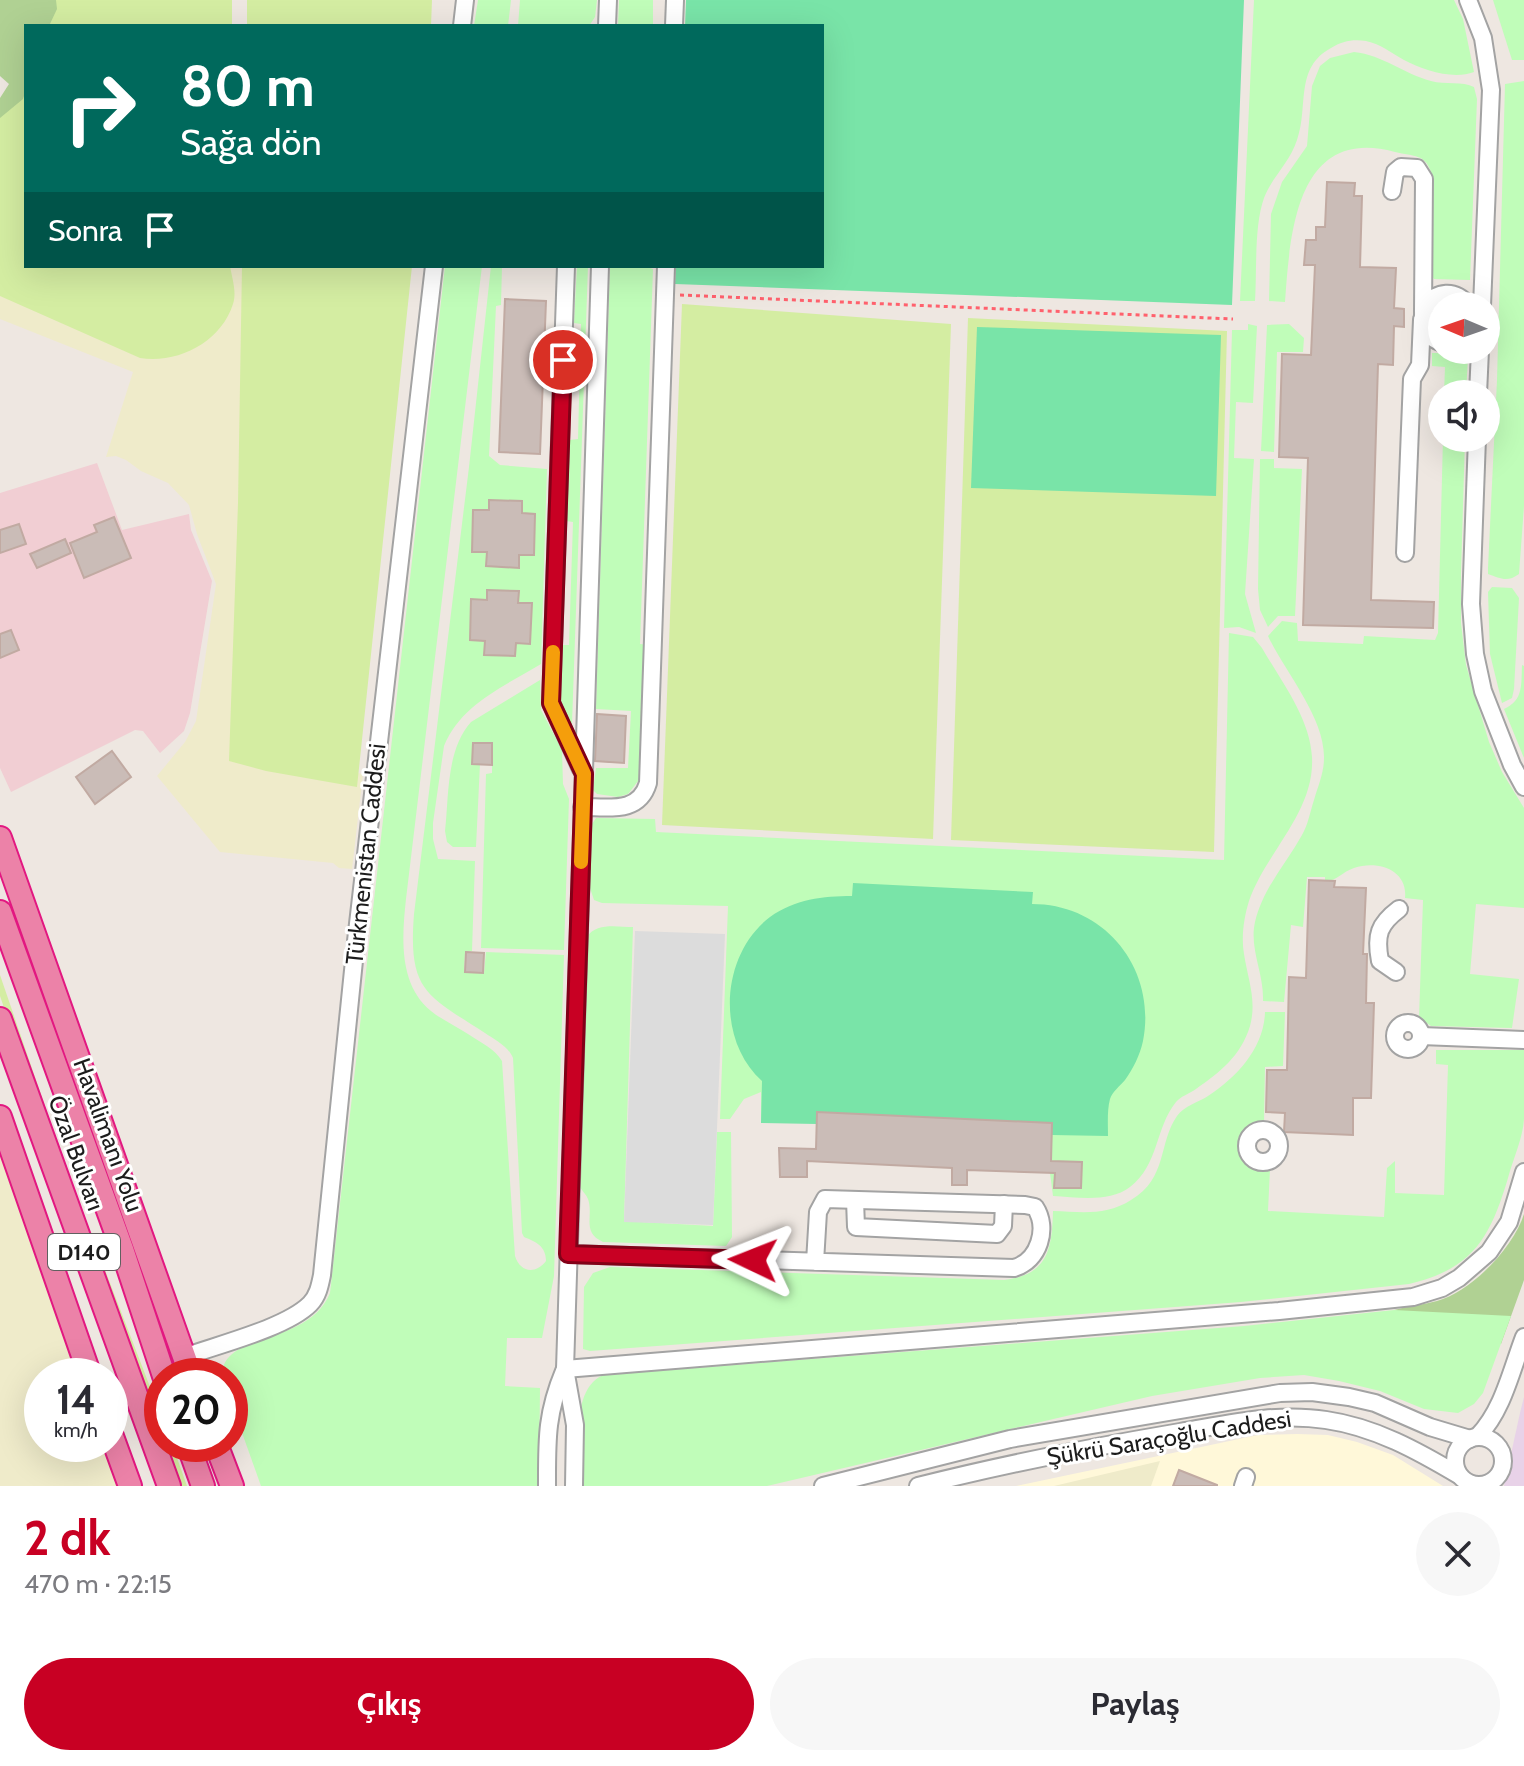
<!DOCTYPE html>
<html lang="tr">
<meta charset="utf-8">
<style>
:root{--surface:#fff;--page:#f7f7f7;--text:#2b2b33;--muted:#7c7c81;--accent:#c80023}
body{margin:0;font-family:Cabin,sans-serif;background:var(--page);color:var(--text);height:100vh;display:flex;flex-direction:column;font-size:30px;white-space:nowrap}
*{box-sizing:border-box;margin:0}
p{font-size:26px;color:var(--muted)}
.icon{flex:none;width:44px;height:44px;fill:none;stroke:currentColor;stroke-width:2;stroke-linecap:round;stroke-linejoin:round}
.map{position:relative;height:1486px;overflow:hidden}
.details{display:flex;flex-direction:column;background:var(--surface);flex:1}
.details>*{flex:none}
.guide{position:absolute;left:24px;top:24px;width:800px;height:244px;border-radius:0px;box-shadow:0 8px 32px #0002;background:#00695c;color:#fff;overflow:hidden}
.needle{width:52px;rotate:272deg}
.tools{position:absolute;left:1428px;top:292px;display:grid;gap:16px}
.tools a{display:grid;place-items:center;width:72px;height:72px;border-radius:50%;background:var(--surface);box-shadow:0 8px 32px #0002;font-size:40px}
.speed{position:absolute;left:24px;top:1358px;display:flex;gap:16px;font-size:40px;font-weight:700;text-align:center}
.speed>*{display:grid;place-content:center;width:104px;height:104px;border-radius:50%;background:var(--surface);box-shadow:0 8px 32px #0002;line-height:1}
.speed small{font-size:20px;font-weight:400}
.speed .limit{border:12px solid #d22;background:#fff;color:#111}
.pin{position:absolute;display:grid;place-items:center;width:68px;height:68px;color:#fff;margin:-34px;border:4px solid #fff;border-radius:50%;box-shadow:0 2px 8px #0007}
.me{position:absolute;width:88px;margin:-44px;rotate:272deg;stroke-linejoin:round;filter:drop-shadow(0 0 6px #0008)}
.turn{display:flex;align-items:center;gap:28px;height:168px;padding:0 24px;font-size:36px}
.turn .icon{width:104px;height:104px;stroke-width:2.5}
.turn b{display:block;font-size:56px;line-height:68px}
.then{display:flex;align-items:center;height:76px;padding:0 24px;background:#0003;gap:16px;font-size:30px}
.round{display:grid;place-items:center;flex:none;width:84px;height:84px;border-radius:42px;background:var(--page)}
.overview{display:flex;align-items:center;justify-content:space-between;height:136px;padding:0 24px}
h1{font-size:48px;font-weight:700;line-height:60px;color:var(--accent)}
.action{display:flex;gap:16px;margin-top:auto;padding:16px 24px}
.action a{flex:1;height:92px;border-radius:48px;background:var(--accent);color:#fff;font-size:32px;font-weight:700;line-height:92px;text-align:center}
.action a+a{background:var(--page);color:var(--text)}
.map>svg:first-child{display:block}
.commercial{fill:#f1ced3}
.industrial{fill:#e8d2e8}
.education{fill:#fff8d9}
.farmland{fill:#efebca}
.grass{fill:#d4eda2}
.forest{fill:#b0d193}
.park{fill:#c0fdb9}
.pitch{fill:#79e4a8}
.parking{fill:#dcdcdc}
.building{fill:#cabcb7;stroke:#c1aaa2;stroke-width:2}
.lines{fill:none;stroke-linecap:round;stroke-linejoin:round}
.minor-casing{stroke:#a3a3a3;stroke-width:20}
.highway-casing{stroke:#e21881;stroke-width:26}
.path{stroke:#ff616d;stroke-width:3;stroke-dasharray:4 4;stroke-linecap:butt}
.minor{stroke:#fff;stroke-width:16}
.highway{stroke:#ec82a8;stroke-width:22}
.route-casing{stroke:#820017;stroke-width:20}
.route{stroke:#c80023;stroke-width:14}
.slow{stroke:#f59e0b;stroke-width:14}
.labels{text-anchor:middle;stroke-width:6;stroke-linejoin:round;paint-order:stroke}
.shield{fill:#fff;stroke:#606060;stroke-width:2}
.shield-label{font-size:22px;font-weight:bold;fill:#1c1c1c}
.street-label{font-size:24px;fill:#1c1c1c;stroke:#fff}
</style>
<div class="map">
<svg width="1524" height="1486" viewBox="0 0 1524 1486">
<rect width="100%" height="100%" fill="#eee7e1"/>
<!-- commercial -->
<path class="commercial" d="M97 463 122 530 189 514 191 530 212 581 190 713 184 731 160 753 143 731 135 730 11 792 0 768V493Z"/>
<!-- industrial -->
<path class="industrial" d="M1524 1397V1486H1504L1520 1413Z"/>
<!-- education -->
<path class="education" d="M1297 1434 1328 1435 1357 1442 1393 1455 1443 1486H1016L1258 1435Z"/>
<!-- farmland -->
<g class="farmland">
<path d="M0 235 26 266H247L237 751 363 774 352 869 339 868 333 863 220 852 157 776 185 742 196 721 216 584 197 534 189 505 168 483 141 471 126 460 116 456 106 457 133 372 0 319Z"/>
<path d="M0 1144 82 1376H42V1444H105L120 1486H0Z"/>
<path d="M1160 1461 1151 1486H1054Z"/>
</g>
<!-- grass -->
<g class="grass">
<path d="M42 0H232V26H38Z"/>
<path d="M247 0H432L431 26H247Z"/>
<path d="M26 69V266H230C232 278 237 292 233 304 221 342 178 364 140 358L0 296V110Z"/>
<path d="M242 266H412L357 787 266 771 229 761 238 503Z"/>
<path d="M682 304 951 324 933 839 662 825Z"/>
<path d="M968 318 1227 331 1214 852 951 840Z"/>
<path d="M0 975 70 1179 162 1418V1444H172L187 1486H177L65 1184 0 996Z"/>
</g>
<!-- forest -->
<g class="forest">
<path d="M0 0H56L57 9 49 26H26V90L23 99 0 118V98L9 84 0 76Z"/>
<path d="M1524 1214V1280L1501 1344 1394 1310C1408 1306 1423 1305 1437 1301 1471 1292 1514 1247 1524 1214Z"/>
</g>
<!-- park -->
<g class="park">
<path d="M478 0H511L508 26H474Z"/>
<path d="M520 0H597L595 17 589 26H518Z"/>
<path d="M619 0H653V26H618Z"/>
<path d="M1254 0H1454L1463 19 1474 72C1453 80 1423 70 1404 60 1391 53 1381 44 1366 41 1353 39 1342 41 1331 48 1294 68 1309 107 1297 140 1290 162 1272 177 1264 198 1254 226 1257 271 1255 301H1240Z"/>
<path d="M1493 0H1524V60H1512Z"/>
<path d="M1354 52C1383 55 1404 74 1431 81 1445 85 1463 81 1474 87L1477 99 1470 280 1434 279 1431 275 1432 175C1426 153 1414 157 1395 152 1296 125 1290 234 1285 302L1269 301 1271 214 1282 182 1307 146 1312 86 1320 66 1330 58Z"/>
<path d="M1524 81V506L1519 574C1507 583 1500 578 1488 574V568L1497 380 1505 84Z"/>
<path d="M445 266H482L406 899C402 936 398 984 431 1011 442 1020 456 1026 468 1034 480 1042 495 1049 502 1061L515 1256C520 1272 535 1275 546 1261 546 1246 536 1242 524 1237L522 1233 513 1058C508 1046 495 1040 485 1033 426 995 408 991 414 914L469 467 491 266H502L501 305 496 306 489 456 500 465 547 469 541 664C505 686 461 704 444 746L433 823V839L438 859 475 861 472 951 465 952 464 973H484L486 952 564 955 554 1276 542 1338H507L505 1386 540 1388 539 1486H261L230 1399V1376H222C222 1330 308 1347 330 1293Z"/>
<path d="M577 266H588L572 724 560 705 562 645H569L573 522 566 521 570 440 578 439 581 324 574 323Z"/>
<path d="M610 266H645L653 269 640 644 649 645 642 776 628 794 618 797 597 794 593 790 596 768H628L631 711 596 709Z"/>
<path d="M1248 324 1257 326 1253 403 1236 402 1234 458 1254 459 1245 594 1256 633 1239 627 1224 628 1232 330H1248Z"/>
<path d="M1289 324 1304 338 1303 352H1277L1274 452 1261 451 1267 325Z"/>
<path d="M1432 353H1464L1468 357 1466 394H1444L1445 367 1432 366Z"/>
<path d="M1443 438H1465L1461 573V623L1466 665 1489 742 1502 772 1524 808V908L1476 904 1470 974 1519 979 1512 1028 1431 1026 1419 1018 1423 900 1405 898C1408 870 1378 860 1354 868 1342 872 1338 880 1325 882V877H1307L1303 927 1291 925 1284 1002 1263 1001C1264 973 1249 949 1255 922 1263 888 1286 864 1302 835 1308 825 1310 812 1314 800 1318 786 1324 773 1324 758 1325 718 1285 672 1268 636L1282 621 1297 623 1298 641 1363 644 1364 636 1435 640 1438 633Z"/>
<path d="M1260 459H1274V468L1302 469 1295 616H1278L1268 627 1260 610 1258 589Z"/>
<path d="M1492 587 1512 588 1519 598 1514 689 1512 698 1502 703 1490 654 1488 592Z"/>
<path d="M1229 633 1253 637 1262 648C1281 681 1310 718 1312 757 1315 812 1266 852 1249 901 1244 917 1241 937 1244 954 1248 980 1257 1000 1250 1026 1241 1056 1220 1072 1196 1089 1189 1094 1181 1096 1176 1102 1155 1128 1159 1165 1130 1187 1109 1203 1077 1197 1053 1196L1050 1173 1052 1123 818 1112 761 1123V1092L744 1099 730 1119H720L728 906 602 903 594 900 590 888 592 824 596 818 655 819 656 832 1224 860Z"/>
<path d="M1522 665 1524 666V758L1504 709C1524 700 1521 684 1522 665Z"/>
<path d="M540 680 541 710 562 750 563 784 569 799 564 950 481 948 486 774 492 773V743H473L472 764H480L476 847H453L447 842 445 831C449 796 446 750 471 722Z"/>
<path d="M633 927 624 1221 713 1226 717 1132H731L732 1237 726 1246 603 1242C581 1232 594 1216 588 1199 586 1194 582 1191 580 1187L587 937C596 922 618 927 633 927Z"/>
<path d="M1265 1012H1285L1283 1066 1265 1067 1264 1123C1228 1136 1232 1166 1270 1169L1268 1211 1384 1217 1387 1168 1395 1161V1193L1444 1195 1448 1065 1436 1064V1050H1524C1524 1073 1524 1096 1524 1119 1523 1138 1513 1159 1508 1178 1490 1238 1473 1269 1409 1284L1241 1302 590 1351 583 1349 584 1287 593 1273 610 1267 1004 1280C1048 1275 1052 1249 1053 1211 1082 1212 1106 1216 1131 1200 1168 1178 1158 1143 1177 1116 1184 1106 1199 1102 1208 1096 1237 1077 1264 1048 1265 1012Z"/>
<path d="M1394 1310 1511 1316 1483 1393 1474 1404 1458 1413 1424 1409 1380 1391 1339 1381 1304 1375 1260 1378 1152 1396 767 1486H580C580 1454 569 1390 603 1375L1244 1326Z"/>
</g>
<!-- pitch -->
<g class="pitch">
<path d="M686 0H1244L1232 305 675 284 676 266H822V26H685Z"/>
<path d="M977 327 1221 335 1216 496 971 488Z"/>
<path d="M853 883 1033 892 1032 904C1106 904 1157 970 1143 1041 1140 1055 1133 1069 1125 1080 1120 1086 1112 1092 1110 1099 1107 1110 1108 1125 1108 1136L1052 1135V1123L818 1112 817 1124 761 1123 762 1081C716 1040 720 955 770 917 795 899 823 896 852 896Z"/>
</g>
<!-- parking -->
<path class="parking" d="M635 931 725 934 713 1225 624 1222Z"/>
<!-- building -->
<g class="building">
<path d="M1327 182 1355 183 1354 196H1362L1360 267 1396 268 1394 308 1404 309V327L1394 326 1393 365 1378 364 1371 600 1434 602 1433 628 1303 625 1308 458 1279 457 1282 354 1311 355 1315 265H1304L1306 240H1316V227H1325Z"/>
<path d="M505 299 546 301 540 454 499 452Z"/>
<path d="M489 500 522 501V513L535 514 534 555H519V568L486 566 487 552H472L473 510H489Z"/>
<path d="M114 517 131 558 84 578 70 543 97 532 94 525Z"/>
<path d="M19 524 26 544 0 553V530Z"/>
<path d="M65 539 71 553 37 568 30 554Z"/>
<path d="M487 590 519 591 518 603H532L530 644 516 643 515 656 484 655 485 641 470 640 471 599 487 600Z"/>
<path d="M11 630 19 650 0 658V634Z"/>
<path d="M597 714 626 716 624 763 595 761Z"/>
<path d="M473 743H492V765L472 764Z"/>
<path d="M112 751 131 777 95 804 76 777Z"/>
<path d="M1309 880 1335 881 1334 887 1366 888 1363 954H1367L1366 1003H1374L1371 1098H1353V1135L1284 1132 1285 1113 1266 1112 1267 1070H1287L1289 977 1306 978Z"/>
<path d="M466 952 484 953 483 973 465 972Z"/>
<path d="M817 1112 1052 1123 1051 1161 1082 1162 1081 1188H1054L1055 1173 967 1170V1185H952V1168L807 1161V1177H780L779 1148 816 1149Z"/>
<path d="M1179 1470 1217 1485V1486H1173Z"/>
</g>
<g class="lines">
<defs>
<g id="minor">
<path d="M1468 0 1483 38 1491 90 1482 306"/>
<path d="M462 26 465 0"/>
<path d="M607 26 608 0"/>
<path d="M674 26 675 0"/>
<path d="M1392 191 1395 172 1401 167 1417 168 1424 179 1423 312"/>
<path d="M566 266 551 703 581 769"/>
<path d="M1442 343C1398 326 1439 269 1469 306"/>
<path d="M1478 394 1480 350"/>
<path d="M1477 438 1471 604 1475 654 1483 691 1512 765 1524 787"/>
<path d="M1405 553 1412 379 1420 365 1422 320"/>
<path d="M582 807C609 807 639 814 648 783L666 266"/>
<path d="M1396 972 1380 961C1375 935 1379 924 1399 909"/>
<circle cx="1408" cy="1036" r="13"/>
<path d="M1421 1036 1524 1040"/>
<circle cx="1263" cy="1146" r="16"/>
<path d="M855 1200 856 1227 997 1234 1003 1226 1004 1204"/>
<path d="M568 1254 1014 1268C1039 1261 1049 1228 1035 1207L1025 1205 825 1199 818 1212 815 1262"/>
<path d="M184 1357C217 1345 286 1328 310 1304 318 1296 320 1285 322 1275L356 941 434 266"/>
<path d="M565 1369 1279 1311 1413 1297 1442 1288 1459 1278 1489 1252 1509 1222 1524 1172"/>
<path d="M1478 1436C1503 1410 1511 1371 1524 1337"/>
<circle cx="1479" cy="1461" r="24"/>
<path d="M547 1486C547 1440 546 1414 564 1371"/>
<path d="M574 1486 575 1425 565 1369 600 266"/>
<path d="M823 1486 1010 1439 1280 1393 1312 1392 1349 1397 1375 1403 1430 1427 1470 1439"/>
<path d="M918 1486C1005 1464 1092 1447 1180 1432 1228 1424 1277 1412 1326 1420 1375 1427 1418 1451 1460 1476"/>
<path d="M1243 1486 1246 1477"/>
</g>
<g id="highway">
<path d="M0 838 191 1376"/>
<path d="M0 912 122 1249 164 1376"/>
<path d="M0 1019 169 1486"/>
<path d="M0 1117 90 1376"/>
<path d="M110 1431 130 1486"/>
<path d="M188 1444 203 1486"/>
<path d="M216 1444 232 1486"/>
</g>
</defs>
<!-- minor casing -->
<use href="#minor" class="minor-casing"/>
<!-- highway casing -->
<use href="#highway" class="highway-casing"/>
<!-- path -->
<path class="path" d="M680 295 1233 319"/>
<!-- minor -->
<use href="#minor" class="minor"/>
<!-- highway -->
<use href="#highway" class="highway"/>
</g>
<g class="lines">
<defs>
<path id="route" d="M563 360 551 703 584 774 568 1254 753 1260"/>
</defs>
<!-- route casing -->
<use href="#route" class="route-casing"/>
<!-- route -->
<use href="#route" class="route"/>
<!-- slow -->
<path class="slow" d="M553 652 551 703 584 774 581 862"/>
</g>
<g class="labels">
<!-- shield labels -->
<rect class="shield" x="48" y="1234" width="72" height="36" rx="6"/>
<g class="shield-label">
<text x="84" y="1260">D140</text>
</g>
<!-- street labels -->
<g class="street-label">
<text transform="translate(366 854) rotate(-84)" y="8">Türkmenistan Caddesi</text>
<text transform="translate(108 1135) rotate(70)" y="8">Havalimanı Yolu</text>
<text transform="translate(76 1153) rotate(70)" y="8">Özal Bulvarı</text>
<text transform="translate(1169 1438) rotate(-9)" y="8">Şükrü Saraçoğlu Caddesi</text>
</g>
</g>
</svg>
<div class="tools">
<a><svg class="needle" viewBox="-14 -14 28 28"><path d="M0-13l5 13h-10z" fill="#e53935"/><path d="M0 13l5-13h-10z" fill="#7c7c81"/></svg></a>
<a><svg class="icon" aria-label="sound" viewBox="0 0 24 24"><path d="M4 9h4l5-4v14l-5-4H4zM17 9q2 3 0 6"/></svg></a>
</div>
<div class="speed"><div>14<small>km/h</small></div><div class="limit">20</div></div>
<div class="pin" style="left:563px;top:360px;background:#d93025"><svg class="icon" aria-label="arrive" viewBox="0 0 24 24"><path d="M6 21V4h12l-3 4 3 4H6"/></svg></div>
<svg class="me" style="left:753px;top:1260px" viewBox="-20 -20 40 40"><path d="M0-17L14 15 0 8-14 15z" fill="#c80023" stroke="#fff" stroke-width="4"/></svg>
<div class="guide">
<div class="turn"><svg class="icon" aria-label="right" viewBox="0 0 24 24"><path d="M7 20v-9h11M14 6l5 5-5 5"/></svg><div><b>80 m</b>Sağa dön</div></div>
<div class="then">Sonra<svg class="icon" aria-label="arrive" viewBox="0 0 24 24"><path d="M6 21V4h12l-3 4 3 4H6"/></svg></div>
</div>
</div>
<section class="details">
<div class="overview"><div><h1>2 dk</h1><p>470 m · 22:15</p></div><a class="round"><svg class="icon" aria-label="close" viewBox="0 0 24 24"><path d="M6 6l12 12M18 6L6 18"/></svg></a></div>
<div class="action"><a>Çıkış</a><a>Paylaş</a></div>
</section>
